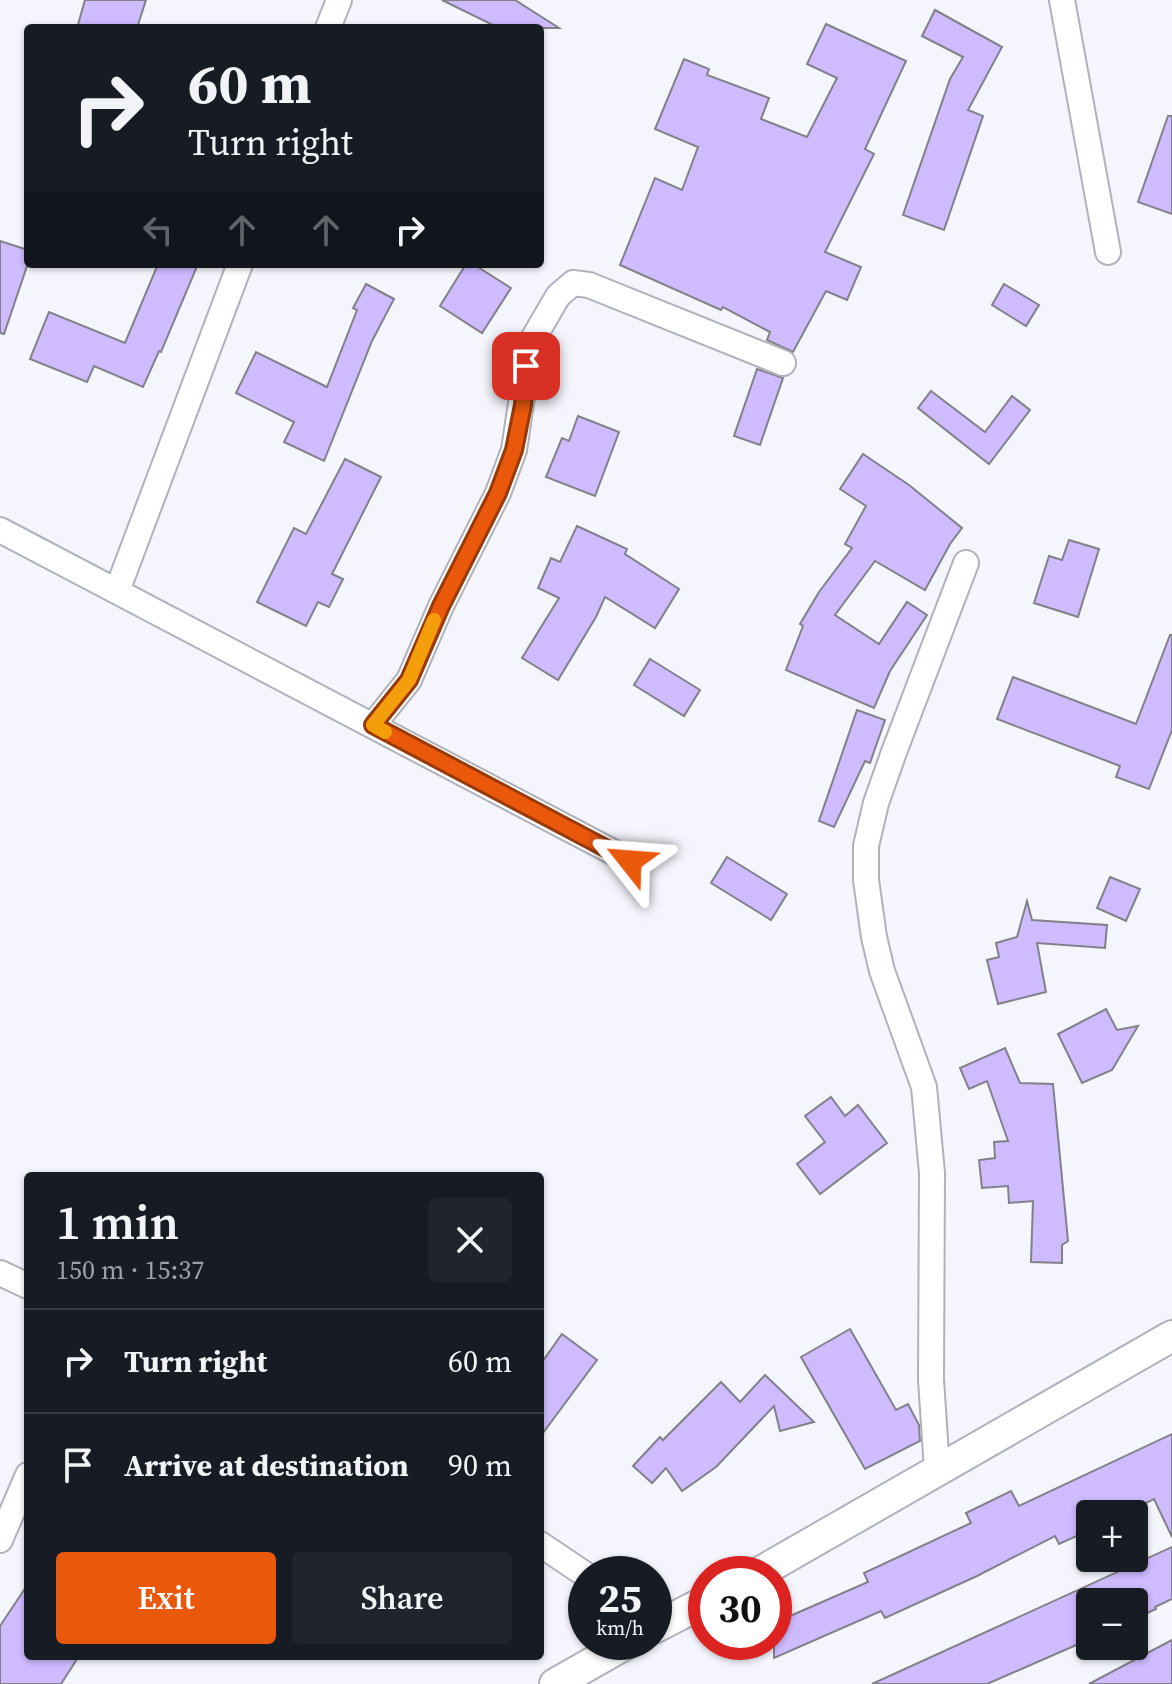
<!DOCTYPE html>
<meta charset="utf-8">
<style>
:root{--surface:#171b24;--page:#20242c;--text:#f1f3f6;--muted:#9ea1a6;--line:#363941;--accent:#ea580c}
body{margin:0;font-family:"Source Serif 4",serif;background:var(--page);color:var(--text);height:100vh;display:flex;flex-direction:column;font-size:30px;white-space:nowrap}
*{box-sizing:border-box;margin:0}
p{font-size:26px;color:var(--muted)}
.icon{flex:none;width:44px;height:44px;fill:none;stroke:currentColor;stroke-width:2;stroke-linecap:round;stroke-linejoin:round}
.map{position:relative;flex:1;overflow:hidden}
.drawer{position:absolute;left:24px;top:1172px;width:520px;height:488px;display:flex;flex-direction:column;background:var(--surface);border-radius:8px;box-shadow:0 2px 6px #0004}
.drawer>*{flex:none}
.banner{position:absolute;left:24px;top:24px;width:520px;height:244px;border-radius:8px;box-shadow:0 2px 6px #0004;background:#171b24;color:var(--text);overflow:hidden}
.tools{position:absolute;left:1076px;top:1500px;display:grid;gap:16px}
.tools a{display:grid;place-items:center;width:72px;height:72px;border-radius:8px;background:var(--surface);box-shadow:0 2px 6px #0004;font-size:40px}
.speed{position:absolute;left:568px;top:1556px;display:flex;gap:16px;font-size:40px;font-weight:700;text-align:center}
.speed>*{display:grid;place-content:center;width:104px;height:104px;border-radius:50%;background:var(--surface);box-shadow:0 2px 6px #0004;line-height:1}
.speed small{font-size:20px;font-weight:400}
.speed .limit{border:12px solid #d22;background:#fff;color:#111}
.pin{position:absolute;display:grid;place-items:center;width:68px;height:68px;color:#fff;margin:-34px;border-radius:16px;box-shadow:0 4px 12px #0006}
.me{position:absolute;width:88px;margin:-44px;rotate:298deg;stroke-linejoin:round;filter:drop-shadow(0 0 6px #0008)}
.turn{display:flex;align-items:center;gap:28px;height:168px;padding:0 32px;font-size:36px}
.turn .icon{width:104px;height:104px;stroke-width:2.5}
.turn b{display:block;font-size:56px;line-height:68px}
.lanes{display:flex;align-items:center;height:76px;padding:0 32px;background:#0003;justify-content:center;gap:40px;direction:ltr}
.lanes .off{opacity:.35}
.round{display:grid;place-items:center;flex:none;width:84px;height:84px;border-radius:8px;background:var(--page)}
.overview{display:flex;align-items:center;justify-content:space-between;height:136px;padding:0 32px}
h1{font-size:48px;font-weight:600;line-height:60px}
.primary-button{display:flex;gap:16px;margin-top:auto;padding:16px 32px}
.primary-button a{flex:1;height:92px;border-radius:8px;background:var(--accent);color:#fff;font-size:32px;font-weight:600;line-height:92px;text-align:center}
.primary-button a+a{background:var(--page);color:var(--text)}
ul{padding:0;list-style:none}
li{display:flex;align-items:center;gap:24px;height:104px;padding:0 32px;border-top:2px solid var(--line)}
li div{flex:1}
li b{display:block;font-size:30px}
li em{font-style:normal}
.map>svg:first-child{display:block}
.building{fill:#cfbbff;stroke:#828088;stroke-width:2}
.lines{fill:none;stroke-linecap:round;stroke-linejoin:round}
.minor-casing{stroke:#b0b2bb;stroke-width:28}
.tertiary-casing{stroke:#b0b2bb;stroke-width:34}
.minor{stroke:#fff;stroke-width:24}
.tertiary{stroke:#fff;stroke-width:30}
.route-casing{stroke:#983908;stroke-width:20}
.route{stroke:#ea580c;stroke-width:14}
.slow{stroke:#f59e0b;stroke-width:14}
</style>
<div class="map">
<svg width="1172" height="1684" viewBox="0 0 1172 1684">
<rect width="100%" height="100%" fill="#f5f6fd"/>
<!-- building -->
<g class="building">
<path d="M85 0H146L137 28H77Z"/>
<path d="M442 0H515L559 28H499Z"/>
<path d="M935 10 1002 47 968 110 983 116 944 230 903 215 950 79 963 57 922 36Z"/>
<path d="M826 24 906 61 865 149 874 154 825 252 861 267 847 300 826 291 793 352 767 340 770 332 723 307 721 310 620 265 655 178 682 190 698 147 655 129 684 59 709 69 707 75 769 98 761 119 807 137 837 78 807 64Z"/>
<path d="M1168 116H1172V214L1138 202Z"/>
<path d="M0 241 28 250V263L4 334 0 333Z"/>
<path d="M158 264H198L161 352 159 351 143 387 94 366 87 382 30 359 49 312 125 343Z"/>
<path d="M466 264H473L511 288 482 333 440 306Z"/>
<path d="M366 284 394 299 372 341 324 461 284 442 294 422 236 393 256 352 327 387 357 310 353 308Z"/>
<path d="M1004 284 1039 305 1026 326 992 305Z"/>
<path d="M757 369 783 378 760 445 734 436Z"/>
<path d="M931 391 985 432 1012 396 1030 410 989 464 918 408Z"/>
<path d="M578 416 619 432 595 496 546 477 562 438 569 441Z"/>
<path d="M863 454 909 485 962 528 950 544 925 590 875 561 835 615 879 644 907 602 927 615 890 671 874 708 786 670 803 626 800 624 819 592 852 548 845 544 866 506 840 489Z"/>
<path d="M345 459 381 477 332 574 343 579 329 607 318 602 306 626 257 602 294 528 306 534Z"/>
<path d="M577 526 627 549 625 554 679 589 655 628 605 597 596 617 558 680 522 658 559 598 538 588 551 558 560 562Z"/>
<path d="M1069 540 1099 549 1078 617 1034 603 1049 556 1062 560Z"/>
<path d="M1170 635H1172V730L1149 789 1116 777 1120 766 997 719 1013 677 1136 724Z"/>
<path d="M650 659 700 690 684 716 634 685Z"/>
<path d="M857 710 885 720 870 763 865 761 834 827 819 821Z"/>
<path d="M727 857 787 894 771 920 711 883Z"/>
<path d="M1110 877 1140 889 1126 921 1097 908Z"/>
<path d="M1027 901 1032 920 1107 925 1105 948 1037 943 1046 992 998 1004 987 960 999 957 996 943 1017 937Z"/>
<path d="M1106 1009 1117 1030 1138 1026 1112 1070 1082 1083 1058 1034Z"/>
<path d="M1005 1048 1020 1083 1053 1084 1068 1241 1062 1245V1263L1031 1262 1033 1201 1009 1203 1008 1186 982 1188 979 1160 995 1158 994 1142 1008 1141 987 1081 969 1089 960 1068Z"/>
<path d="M831 1097 845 1116 858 1105 887 1143 820 1194 797 1164 825 1142 805 1116Z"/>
<path d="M850 1329 896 1410 908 1404 919 1425 920 1441 865 1469 801 1357Z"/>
<path d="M562 1334 597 1360 540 1437V1365Z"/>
<path d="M765 1375 814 1422 780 1431 774 1406 716 1467 682 1491 666 1468 652 1483 633 1466 660 1437 663 1440 721 1382 740 1402Z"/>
<path d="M1172 1434V1537L1154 1499 1123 1514H1090V1530L1059 1544 1055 1536 977 1576 885 1618 881 1611 774 1658V1623L868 1582 864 1573 971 1523 966 1513 1011 1491 1019 1506Z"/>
<path d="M1172 1547V1599L1155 1607 1156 1609 1134 1619V1602H1090V1639L987 1684H872Z"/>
<path d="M28 1584V1656H79L61 1684H0V1626Z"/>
<path d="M1172 1640V1684H1089Z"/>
</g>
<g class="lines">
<defs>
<g id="minor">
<path d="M1062 0 1108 252"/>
<path d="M328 28 339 0"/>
<path d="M0 530 630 861"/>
<path d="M117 591 240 264"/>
<path d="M373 725 409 680 441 606 498 493 514 450 530 344 558 296 573 283 589 285 783 363"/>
<path d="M0 1273 28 1286"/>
<path d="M937 1470 931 1380 932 1173 924 1087 882 971 874 937 866 880V846L876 803 894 752 966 563"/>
<path d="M0 1540 28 1475"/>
<path d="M540 1544 586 1575"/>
</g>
<g id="tertiary">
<path d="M757 1574 1172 1336"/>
<path d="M654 1628 706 1601"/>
<path d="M555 1684 629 1642"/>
</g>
</defs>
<!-- minor casing -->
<use href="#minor" class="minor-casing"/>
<!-- tertiary casing -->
<use href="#tertiary" class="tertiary-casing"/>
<!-- minor -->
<use href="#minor" class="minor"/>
<!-- tertiary -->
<use href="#tertiary" class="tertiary"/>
</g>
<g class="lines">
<defs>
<path id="route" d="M526 366 523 405 514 450 498 493 441 606 409 680 373 725 630 861"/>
</defs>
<!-- route casing -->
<use href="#route" class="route-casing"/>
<!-- route -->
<use href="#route" class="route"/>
<!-- slow -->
<path class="slow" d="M385 732 373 725 409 680 434 620"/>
</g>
</svg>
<div class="tools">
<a>+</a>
<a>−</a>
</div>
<div class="speed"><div>25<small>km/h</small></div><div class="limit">30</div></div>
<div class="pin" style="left:526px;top:366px;background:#d93025"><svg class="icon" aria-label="arrive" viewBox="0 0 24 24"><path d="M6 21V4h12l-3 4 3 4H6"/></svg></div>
<svg class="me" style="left:630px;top:861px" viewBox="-20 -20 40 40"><path d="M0-17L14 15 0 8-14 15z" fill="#ea580c" stroke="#fff" stroke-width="4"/></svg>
<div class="banner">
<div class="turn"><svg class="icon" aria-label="right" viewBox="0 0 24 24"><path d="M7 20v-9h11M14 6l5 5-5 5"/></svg><div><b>60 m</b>Turn right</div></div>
<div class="lanes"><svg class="icon off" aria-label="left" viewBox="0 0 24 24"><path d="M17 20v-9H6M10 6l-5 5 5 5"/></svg><svg class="icon off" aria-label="ahead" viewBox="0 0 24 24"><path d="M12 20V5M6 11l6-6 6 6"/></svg><svg class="icon off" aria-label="ahead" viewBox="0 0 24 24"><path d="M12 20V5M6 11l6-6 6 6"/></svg><svg class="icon" aria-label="right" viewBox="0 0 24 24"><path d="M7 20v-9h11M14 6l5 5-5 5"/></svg></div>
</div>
<section class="drawer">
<div class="overview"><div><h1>1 min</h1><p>150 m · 15:37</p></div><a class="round"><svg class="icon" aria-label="close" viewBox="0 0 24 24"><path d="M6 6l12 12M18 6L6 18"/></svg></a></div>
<ul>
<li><svg class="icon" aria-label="right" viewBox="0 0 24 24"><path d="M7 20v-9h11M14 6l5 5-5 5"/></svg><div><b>Turn right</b></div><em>60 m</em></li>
<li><svg class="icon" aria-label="arrive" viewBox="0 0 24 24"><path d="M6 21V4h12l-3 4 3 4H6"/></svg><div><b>Arrive at destination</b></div><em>90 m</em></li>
</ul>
<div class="primary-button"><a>Exit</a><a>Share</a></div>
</section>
</div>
